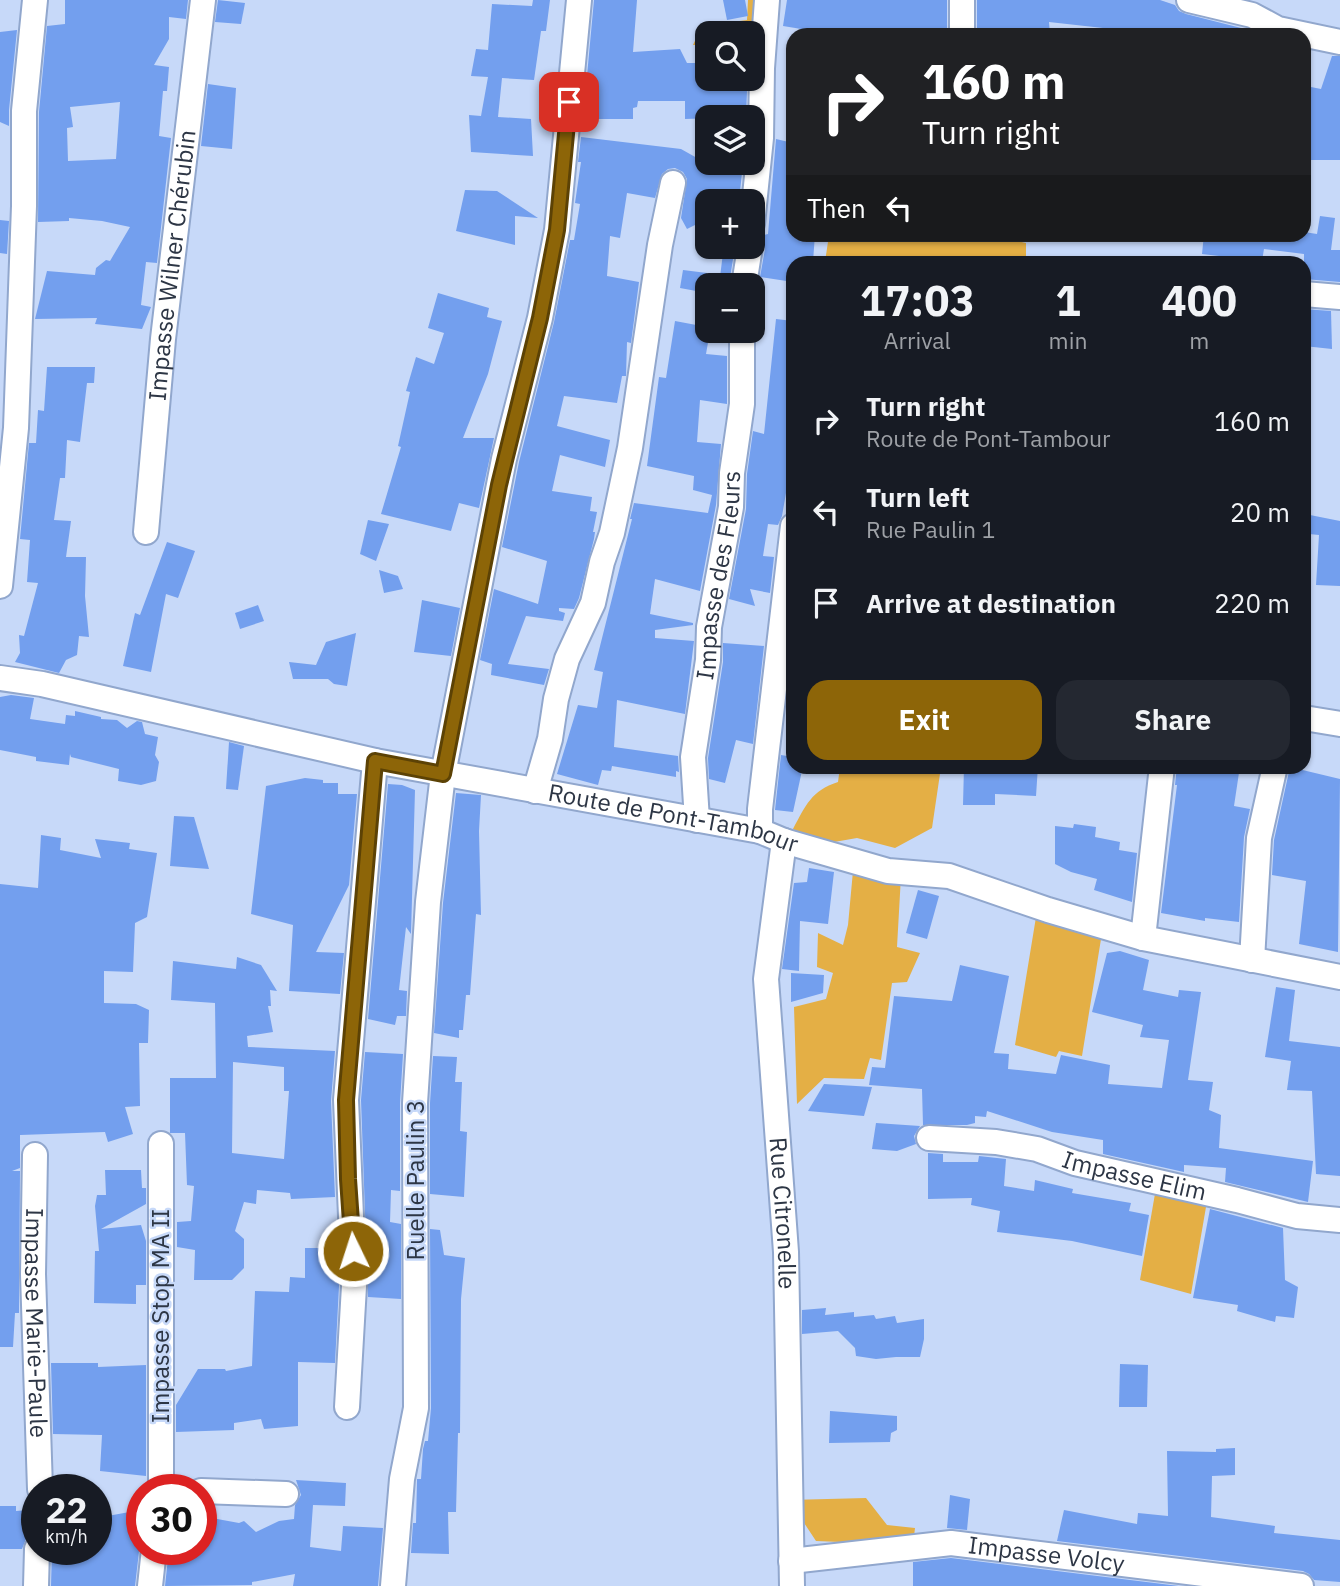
<!DOCTYPE html>
<meta charset="utf-8">
<style>
:root{--surface:#171b24;--page:#242831;--text:#f1f3f6;--muted:#9ea1a6;--accent:#8d6508}
body{margin:0;font-family:"IBM Plex Sans",sans-serif;background:var(--page);color:var(--text);height:100vh;display:flex;flex-direction:column;font-size:26px;white-space:nowrap}
*{box-sizing:border-box;margin:0}
p{font-size:23px;color:var(--muted)}
.icon{flex:none;width:38px;height:38px;fill:none;stroke:currentColor;stroke-width:2;stroke-linecap:round;stroke-linejoin:round}
.map{position:relative;flex:1;overflow:hidden}
.side{position:absolute;left:786px;top:256px;width:525px;height:518px;display:flex;flex-direction:column;background:var(--surface);border-radius:21px;box-shadow:0 2px 5px #0004}
.side>*{flex:none}
.guide{position:absolute;left:786px;top:28px;width:525px;height:214px;border-radius:21px;box-shadow:0 2px 5px #0004;background:#202124;color:#fff;overflow:hidden}
.controls{position:absolute;left:695px;top:21px;display:grid;gap:14px}
.controls a{display:grid;place-items:center;width:70px;height:70px;border-radius:14px;background:var(--surface);box-shadow:0 2px 5px #0004;font-size:35px}
.speed{position:absolute;left:21px;top:1474px;display:flex;gap:14px;font-size:35px;font-weight:700;text-align:center}
.speed>*{display:grid;place-content:center;width:91px;height:91px;border-radius:50%;background:var(--surface);box-shadow:0 2px 5px #0004;line-height:1}
.speed small{font-size:18px;font-weight:400}
.speed .limit{border:10px solid #d22;background:#fff;color:#111}
.pin{position:absolute;display:grid;place-items:center;width:60px;height:60px;color:#fff;margin:-30px;border-radius:14px;box-shadow:0 4px 10px #0006}
.me{position:absolute;width:77px;margin:-38px;rotate:356deg;stroke-linejoin:round;filter:drop-shadow(0 0 5px #0008)}
.turn{display:flex;align-items:center;gap:24px;height:147px;padding:0 21px;font-size:32px}
.turn .icon{width:91px;height:91px;stroke-width:2.5}
.turn b{display:block;font-size:49px;line-height:60px}
.then{display:flex;align-items:center;height:66px;padding:0 21px;background:#0003;gap:14px;font-size:26px}
.eta{display:flex;justify-content:space-evenly;align-items:center;height:119px;text-align:center}
.eta b{font-size:42px;font-weight:800;line-height:49px}
.action{display:flex;gap:14px;margin-top:auto;padding:14px 21px}
.action a{flex:1;height:80px;border-radius:21px;background:var(--accent);color:#fff;font-size:28px;font-weight:800;line-height:80px;text-align:center}
.action a+a{background:var(--page);color:var(--text)}
ul{padding:0;list-style:none}
li{display:flex;align-items:center;gap:21px;height:91px;padding:0 21px}
li div{flex:1}
li b{display:block;font-size:26px}
li em{font-style:normal}
.map>svg:first-child{display:block}
.green{fill:#e4af45}
.building{fill:#739fee;fill-rule:evenodd}
.lines{fill:none;stroke-linecap:round;stroke-linejoin:round}
.street-casing{stroke:#91a7cd;stroke-width:28}
.street{stroke:#fff;stroke-width:24}
.route-casing{stroke:#5c4205;stroke-width:18}
.route{stroke:#8d6508;stroke-width:12}
.labels{text-anchor:middle;stroke-width:5;stroke-linejoin:round;paint-order:stroke}
.street-label{font-size:24px;fill:#2d3645;stroke:#c7d9f9}
</style>
<div class="map">
<svg width="1340" height="1586" viewBox="0 0 1340 1586">
<rect width="100%" height="100%" fill="#c7d9f9"/>
<!-- green -->
<g class="green">
<path d="M748 0H756L752 33H707V45H693L702 26 747 20Z"/>
<path d="M987 234 1026 243V261L825 262 829 235Z"/>
<path d="M840 767H941L932 828 895 848 857 838 817 845 793 829C806 805 811 791 838 782Z"/>
<path d="M853 871 901 876 897 947 920 953 907 982 892 983 881 1060 870 1058 864 1079 824 1078 797 1104 794 1007 826 999 833 973 817 967 818 933 843 945 848 925Z"/>
<path d="M1037 911 1102 933 1082 1056 1059 1051 1056 1057 1015 1045Z"/>
<path d="M1156 1188 1206 1207 1191 1294 1140 1280Z"/>
<path d="M866 1498 887 1525 915 1528 913 1545 816 1541 789 1500Z"/>
</g>
<!-- building -->
<g class="building">
<path d="M65 0H188L186 19 169 17V39L154 65 169 67 167 91H163L159 136 171 138 157 263 146 262 141 305 151 307 142 329 95 324 97 318 35 319 47 271 95 275 96 268 106 260 110 261 130 227 102 221 69 218V221L38 222 39 112 47 26 65 24ZM120 102 116 159 68 161 67 128 73 127 70 107Z"/>
<path d="M218 0 245 3 241 24 215 22Z"/>
<path d="M533 0H550L546 31H541L534 80 502 78 498 117 531 119 533 156 471 152 469 115 481 116 488 77 471 76 476 49 488 50 492 4 532 6Z"/>
<path d="M594 0H637L633 52 680 49 687 63H707V79H740V91H747L746 117 685 119V101H638L637 107 633 108V119H583Z"/>
<path d="M723 0H745L748 16 727 20Z"/>
<path d="M787 0H947V35H883L882 28 846 31V35H838L783 26Z"/>
<path d="M977 0H1160L1175 5 1179 11 1186 14 1245 29 1243 35H1102L1103 28 1049 22 1050 35 977 34Z"/>
<path d="M17 30 9 110V126L0 122V32Z"/>
<path d="M1332 56H1340V160H1304V95L1306 86 1321 89Z"/>
<path d="M208 84 236 88 232 149 201 146Z"/>
<path d="M581 137 681 149 697 158 707 159V163H743L739 201 707 197V251L695 225 687 229 681 218 687 179 683 172 675 168 668 169 662 174 655 198 627 193 620 238 610 236 607 276 639 282 631 343 627 342 626 376H622L617 403 564 396 557 426 610 440 605 467 560 455 552 491 592 497 590 511 597 512 593 532H595L594 539 579 598 574 609 559 608V611L565 613 563 621 526 616 508 664 549 669 544 685 491 675 492 664 480 660 494 589 538 604 547 561 502 547 519 462 554 322 570 240H574L580 204 575 203 581 162H578Z"/>
<path d="M776 139 793 143V234H815L813 262H793V282L760 277 765 249 760 236 768 234Z"/>
<path d="M465 190 497 191 538 218 515 216V245L456 231Z"/>
<path d="M1320 216 1335 218 1331 250H1340V282L1304 279V254L1264 249 1262 261 1202 254 1204 234H1304V232L1317 234Z"/>
<path d="M0 220 9 221 7 254 0 253Z"/>
<path d="M731 247H735L730 278 720 277 723 253Z"/>
<path d="M683 270 707 273V293L680 288Z"/>
<path d="M438 293 489 308 487 317 502 321 488 374 463 438H494L479 508 459 503 451 531 381 514 401 447 398 446 410 392 406 391 416 357 434 364 444 333 428 328Z"/>
<path d="M1304 309 1331 311 1332 349 1304 346Z"/>
<path d="M776 319 793 321V412L790 470 782 516 778 525 768 524 763 556 774 557 770 593 750 589 755 606 729 599 746 509 747 474 753 431 764 434Z"/>
<path d="M675 321 707 327V331H710L706 354 727 356V404L700 400 697 442 721 444 716 505 700 591 655 579 650 614 693 623V625L655 630V638L694 641 685 714 617 700 614 747 678 756 679 772 676 771V777L612 766 611 771 602 770 598 785 557 774 578 705 597 708 603 672 594 670 632 519H630L634 503 708 513 712 495 693 490 694 476 647 466 659 377 666 378Z"/>
<path d="M47 367H95L94 383H87L80 442 67 440 65 478H60L54 520 71 521 66 557H86L85 596 89 637 79 636 77 655 66 660 59 673 15 662 20 653 19 635 24 636 38 583 27 582 30 540 20 539 29 443H36L38 410 44 411Z"/>
<path d="M1310 515 1340 521V586L1316 585 1319 535 1309 534Z"/>
<path d="M368 520 389 524 376 561 360 554Z"/>
<path d="M167 542 195 551 178 598 166 594 151 672 123 666 135 613 140 615Z"/>
<path d="M379 570 398 576 403 589 384 593Z"/>
<path d="M422 600 460 608 451 656 414 652Z"/>
<path d="M258 605 264 621 240 629 235 613Z"/>
<path d="M356 633 347 686 334 684 328 679H293L289 662 316 665 326 642Z"/>
<path d="M723 643 764 646 753 744 736 740 725 783 709 779 708 758 723 662Z"/>
<path d="M11 695 34 698 30 719 65 724 66 715 75 716V711L101 717V719L117 720 127 728 137 721 142 722 145 734 158 737 155 755 159 762 156 781 141 785 118 781 119 769 71 757 70 754 69 765 36 761V757L0 750V697Z"/>
<path d="M229 742 244 746 238 790 226 789Z"/>
<path d="M781 755 793 757V766H803L793 812 775 810Z"/>
<path d="M964 766H1038L1036 796 995 794V805H963Z"/>
<path d="M1177 766H1240L1234 806 1250 809 1244 837 1239 922 1205 918V921L1161 913 1177 785H1175Z"/>
<path d="M1290 767 1340 779 1338 952 1299 944 1306 881 1272 875 1274 840Z"/>
<path d="M305 778 323 780V783H338V794H357L349 885 316 952 344 953 340 994 289 991 293 925 251 914 266 786Z"/>
<path d="M388 784 402 785 415 790 411 934 406 927 399 990 407 991 406 1016H397L395 1025 368 1019Z"/>
<path d="M456 793 481 795 479 831 481 915 476 914 470 995H466L463 1030H459V1038L434 1033 443 903Z"/>
<path d="M174 816 194 817 209 869 170 866Z"/>
<path d="M1074 824 1096 827 1095 837 1120 842 1119 850 1137 853 1132 902 1094 890 1097 879 1071 872 1055 864V826L1073 828Z"/>
<path d="M41 835 61 838 60 850 101 858 95 839 130 843 129 849 157 853 147 917 135 923 133 972 104 971V1003L136 1004 149 1010 148 1043H139L140 1106 125 1107 133 1134 108 1142 105 1132 20 1135V1168L12 1171H20L19 1313H15L13 1347H0V884L38 888Z"/>
<path d="M809 868 834 872 828 924 800 921 799 971 782 969 794 883 807 882Z"/>
<path d="M918 890 939 896 927 939 906 933Z"/>
<path d="M1120 951 1149 960 1143 990 1178 997 1179 990 1201 992 1188 1080 1213 1082 1209 1110 1221 1115 1219 1148 1313 1161 1308 1202 1225 1182 1226 1168 1184 1165V1172L1103 1154V1140L1052 1132 987 1111 986 1117 975 1116V1123L967 1125H923L922 1089 869 1085 872 1067 885 1068 894 996 952 1001 960 965 1009 976 994 1053 1009 1054 1008 1069 1056 1074 1061 1055 1110 1065 1108 1084 1162 1088 1169 1040 1140 1037 1143 1025 1092 1012 1107 953Z"/>
<path d="M237 957 261 965 277 991 270 990 271 1006H268L273 1032 247 1036 248 1047 335 1051 331 1101 335 1197 291 1199 290 1193 257 1190 256 1204 244 1202 235 1231 244 1239V1268L232 1280H194L195 1250 177 1247V1222L191 1221 194 1186 187 1185 185 1133H170V1078H216L215 1003 171 1000 173 961 236 969ZM233 1062 284 1067V1091H289L284 1159 232 1153Z"/>
<path d="M791 973 824 975 823 993 791 1002Z"/>
<path d="M1276 987 1295 990 1289 1041 1340 1047V1176L1316 1174 1312 1091 1287 1090 1291 1061 1265 1057Z"/>
<path d="M365 1052 403 1054 400 1103V1191L391 1190 390 1222 401 1224V1299L368 1297 361 1100Z"/>
<path d="M433 1056 457 1057 455 1082H462L460 1131 467 1132 464 1197 430 1194V1103Z"/>
<path d="M824 1084 872 1087 864 1116 808 1111Z"/>
<path d="M876 1123 920 1126 914 1136 916 1144 897 1151 872 1149Z"/>
<path d="M928 1153 943 1154V1162H978L979 1156 1006 1159 1004 1186 1034 1191 1035 1180 1073 1189 1072 1193 1131 1203 1129 1211 1149 1215 1142 1256 1072 1241 997 1232 1000 1211 971 1205 972 1198 928 1199Z"/>
<path d="M105 1170H141L142 1188H146V1204L101 1229 141 1225 146 1241V1285H136V1304L94 1303 95 1251H99L95 1206 97 1195H106Z"/>
<path d="M1210 1209 1283 1228 1285 1280 1298 1287 1294 1318 1276 1316 1275 1322 1237 1311 1238 1305 1193 1298Z"/>
<path d="M430 1229 440 1230 444 1255 465 1258 461 1299 460 1433H458L456 1512H448L449 1554 411 1553 413 1523H416L417 1481V1479H421L423 1449 425 1441H428L431 1408Z"/>
<path d="M305 1248H337L339 1286 335 1363 298 1362V1426L264 1429 261 1419 234 1423V1430L176 1432V1405L198 1369H225L226 1371 252 1366 255 1291 289 1292 290 1277 305 1278Z"/>
<path d="M826 1308 825 1315 854 1312V1317L874 1315 876 1319 895 1316 897 1323 924 1319V1339L920 1357H896L876 1359 856 1356 855 1348 838 1331 802 1334V1310Z"/>
<path d="M51 1363H98V1367L146 1365V1476L100 1471 102 1435 53 1434Z"/>
<path d="M1120 1364 1148 1365 1147 1407H1119Z"/>
<path d="M830 1411 897 1416V1430L891 1433 890 1442 829 1443Z"/>
<path d="M1235 1448V1475L1212 1476 1211 1517 1275 1526 1274 1533 1340 1540V1582L1314 1580 1309 1574 1303 1571 1057 1541 1064 1510 1137 1524 1138 1513 1168 1516 1167 1451 1216 1452V1449Z"/>
<path d="M296 1480 346 1483 345 1506 313 1505 310 1547 341 1551 343 1526 383 1528 378 1586H293L295 1574 252 1582V1585L165 1586 169 1549H201V1516L239 1523 244 1521 256 1532 279 1521 294 1519 295 1505 301 1495Z"/>
<path d="M950 1495 970 1499 967 1530 947 1528Z"/>
<path d="M0 1506H16V1511L29 1510 26 1539 22 1549H0Z"/>
<path d="M135 1511 142 1526 135 1586H51L52 1549H96V1538L106 1537 102 1517Z"/>
<path d="M951 1558 1179 1586H913V1562Z"/>
</g>
<g class="lines">
<defs>
<g id="street">
<path d="M1189 0 1252 15 1278 29 1340 42"/>
<path d="M962 35V0"/>
<path d="M752 224 761 138 762 68 767 0"/>
<path d="M744 285 750 247"/>
<path d="M1304 294 1340 297"/>
<path id="s1" d="M146 532 163 339 203 0"/>
<path d="M0 586 16 428 24 206V111L35 0"/>
<path id="s2" d="M0 678 42 684 375 761 760 831 784 841 888 871 949 876 1048 910 1143 938 1340 977"/>
<path d="M1304 718 1340 724"/>
<path d="M535 791 550 739 556 699 567 659 593 603 602 562 612 533 630 448 660 245 673 183"/>
<path id="s3" d="M697 820 693 757 708 660 709 627 731 507 732 473 742 404V331"/>
<path d="M760 831V809L793 526"/>
<path id="s4" d="M784 841 766 979 786 1252 792 1586"/>
<path d="M1143 938 1162 766"/>
<path d="M1252 960 1259 838 1275 766"/>
<path id="s5" d="M929 1138 996 1142 1037 1149 1075 1163 1237 1200 1297 1216 1340 1220"/>
<path id="s6" d="M35 1155 33 1274 40 1489"/>
<path d="M347 1407 354 1286 346 1100 375 761"/>
<path d="M161 1489V1144"/>
<path d="M201 1491 286 1494"/>
<path id="s7" d="M791 1561 951 1543 1301 1586"/>
<path d="M36 1586 37 1549"/>
<path d="M150 1586 154 1549"/>
<path d="M393 1586 402 1479 416 1408 415 1103 428 902 443 774 504 459 540 318 557 230 579 0"/>
</g>
</defs>
<!-- street casing -->
<use href="#street" class="street-casing"/>
<!-- street -->
<use href="#street" class="street"/>
</g>
<g class="lines">
<defs>
<path id="route" d="M353 1251 348 1179 346 1100 375 761 443 774 499 485 540 318 557 230 569 102"/>
</defs>
<!-- route casing -->
<use href="#route" class="route-casing"/>
<!-- route -->
<use href="#route" class="route"/>
</g>
<g class="labels">
<!-- street labels -->
<g class="street-label">
<text dy="8" stroke="none"><textPath href="#s1" startOffset="268">Impasse Wilner Chérubin</textPath></text>
<text dy="8" stroke="none"><textPath href="#s3" startOffset="247">Impasse des Fleurs</textPath></text>
<text dy="8" stroke="none"><textPath href="#s2" startOffset="688">Route de Pont-Tambour</textPath></text>
<text dy="8" stroke="none"><textPath href="#s5" startOffset="210">Impasse Elim</textPath></text>
<text transform="translate(416 1180) rotate(-90)" y="8">Ruelle Paulin 3</text>
<text dy="8" stroke="none"><textPath href="#s4" startOffset="374">Rue Citronelle</textPath></text>
<text transform="translate(161 1316) rotate(-90)" y="8">Impasse Stop MA II</text>
<text dy="8" stroke="none"><textPath href="#s6" startOffset="168">Impasse Marie-Paule</textPath></text>
<text dy="8" stroke="none"><textPath href="#s7" startOffset="257">Impasse Volcy</textPath></text>
</g>
</g>
</svg>
<div class="controls">
<a><svg class="icon" aria-label="search" viewBox="0 0 24 24"><circle cx="10" cy="10" r="6"/><path d="M15 15l6 6"/></svg></a>
<a><svg class="icon" aria-label="layers" viewBox="0 0 24 24"><path d="M12 4l9 5-9 5-9-5zM3 14l9 5 9-5"/></svg></a>
<a>+</a>
<a>−</a>
</div>
<div class="speed"><div>22<small>km/h</small></div><div class="limit">30</div></div>
<div class="pin" style="left:569px;top:102px;background:#d93025"><svg class="icon" aria-label="arrive" viewBox="0 0 24 24"><path d="M6 21V4h12l-3 4 3 4H6"/></svg></div>
<svg class="me" style="left:353px;top:1251px" viewBox="-20 -20 40 40"><circle r="17" fill="#8d6508" stroke="#fff" stroke-width="3"/><path d="M0-11L8 9 0 5-8 9z" fill="#fff"/></svg>
<div class="guide">
<div class="turn"><svg class="icon" aria-label="right" viewBox="0 0 24 24"><path d="M7 20v-9h11M14 6l5 5-5 5"/></svg><div><b>160 m</b>Turn right</div></div>
<div class="then">Then<svg class="icon" aria-label="left" viewBox="0 0 24 24"><path d="M17 20v-9H6M10 6l-5 5 5 5"/></svg></div>
</div>
<section class="side">
<div class="eta">
<div><b>17:03</b><p>Arrival</p></div>
<div><b>1</b><p>min</p></div>
<div><b>400</b><p>m</p></div>
</div>
<ul>
<li><svg class="icon" aria-label="right" viewBox="0 0 24 24"><path d="M7 20v-9h11M14 6l5 5-5 5"/></svg><div><b>Turn right</b><p>Route de Pont-Tambour</p></div><em>160 m</em></li>
<li><svg class="icon" aria-label="left" viewBox="0 0 24 24"><path d="M17 20v-9H6M10 6l-5 5 5 5"/></svg><div><b>Turn left</b><p>Rue Paulin 1</p></div><em>20 m</em></li>
<li><svg class="icon" aria-label="arrive" viewBox="0 0 24 24"><path d="M6 21V4h12l-3 4 3 4H6"/></svg><div><b>Arrive at destination</b></div><em>220 m</em></li>
</ul>
<div class="action"><a>Exit</a><a>Share</a></div>
</section>
</div>
